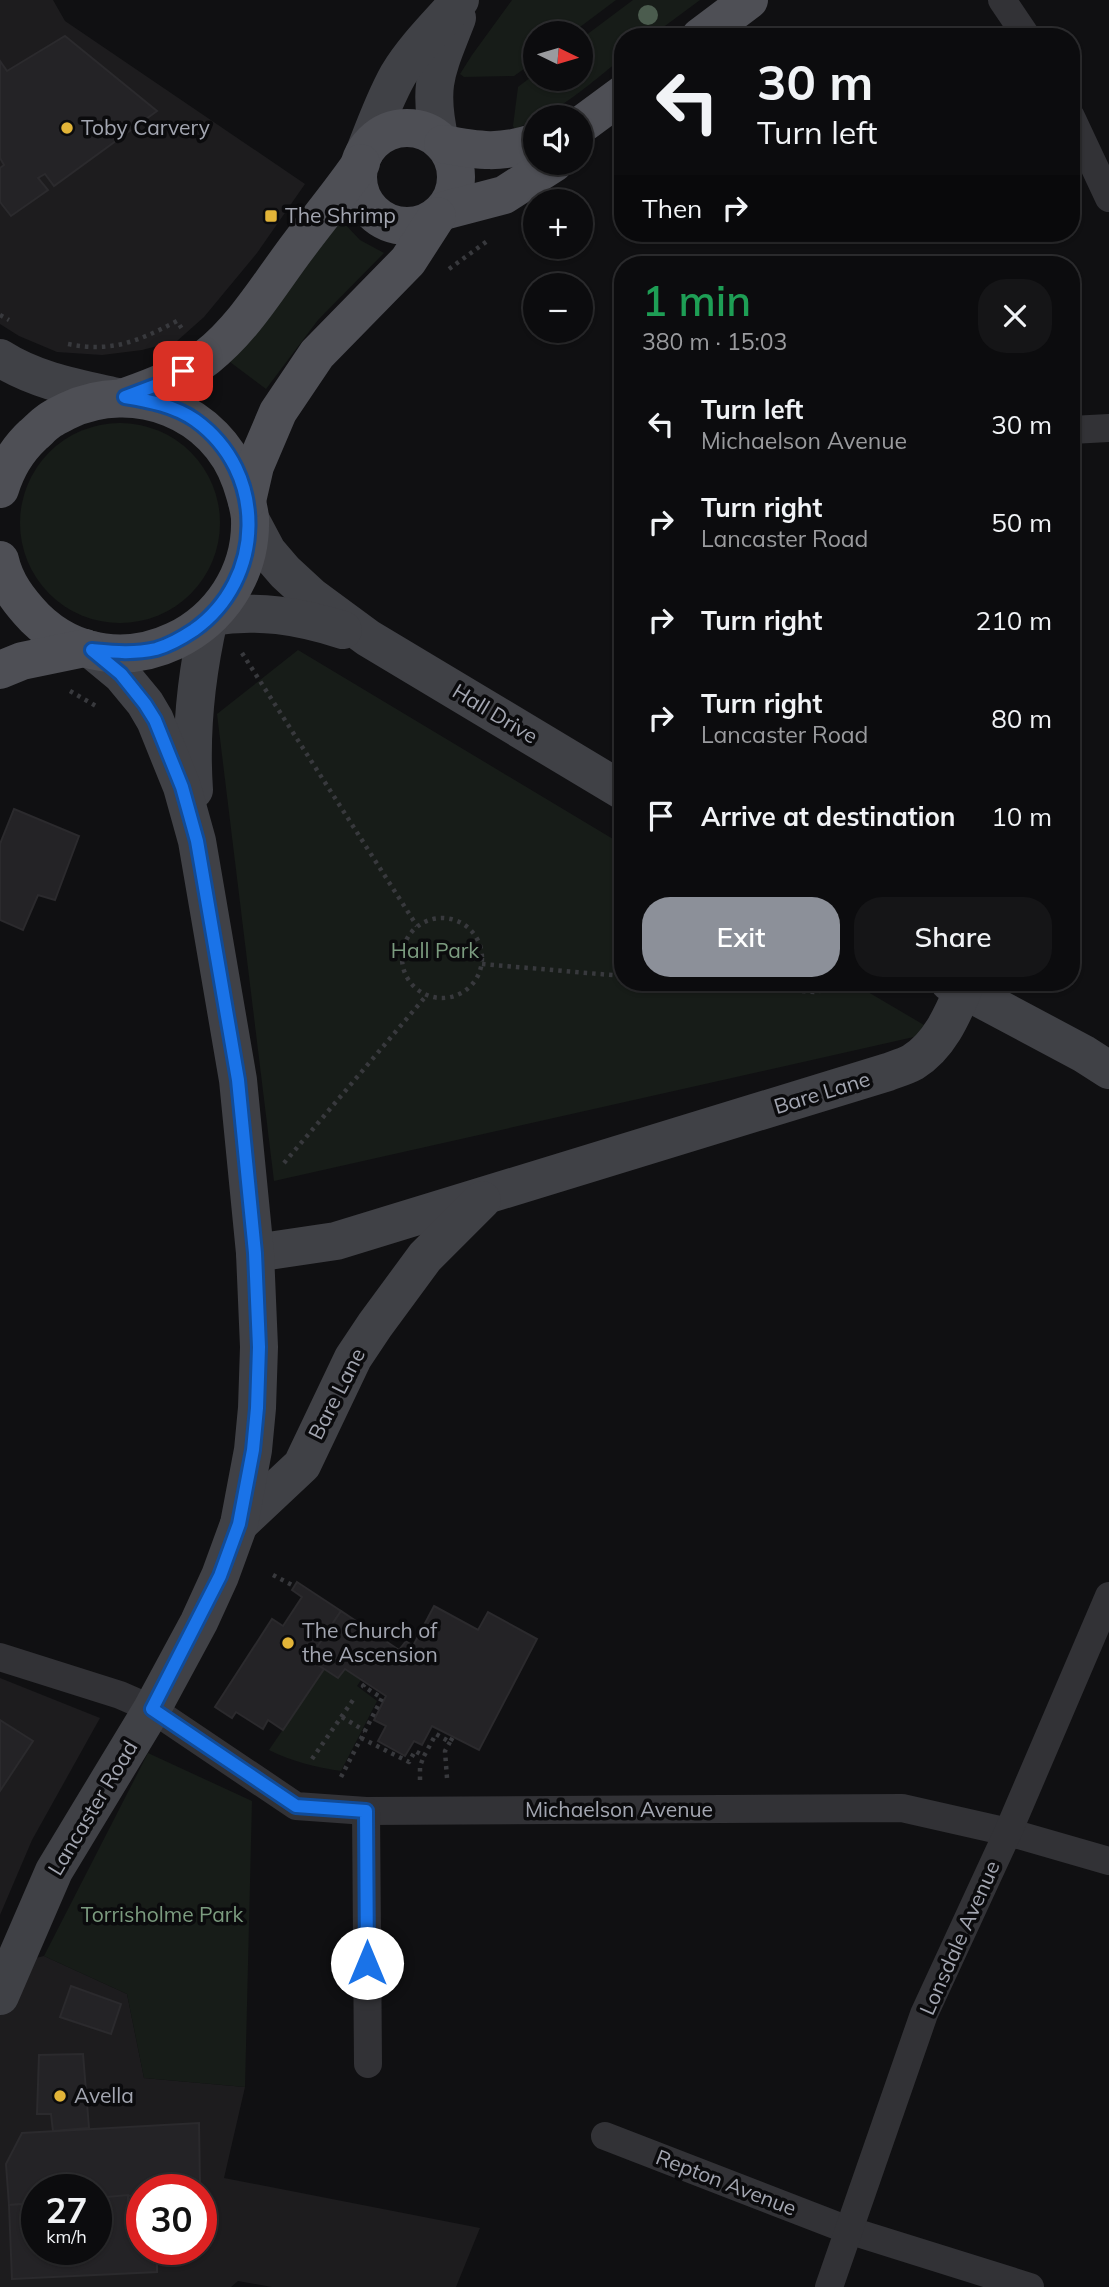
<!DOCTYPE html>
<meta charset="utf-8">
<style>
:root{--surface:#0c0c0e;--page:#151517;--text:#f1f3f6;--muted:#9a9b9e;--line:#2c2c2e;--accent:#8c9099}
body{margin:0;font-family:Mulish,sans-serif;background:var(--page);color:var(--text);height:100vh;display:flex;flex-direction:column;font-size:26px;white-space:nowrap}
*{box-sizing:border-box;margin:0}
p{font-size:23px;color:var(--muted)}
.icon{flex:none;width:38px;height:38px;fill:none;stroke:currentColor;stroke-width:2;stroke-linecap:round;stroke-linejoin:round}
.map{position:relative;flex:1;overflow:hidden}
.sheet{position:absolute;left:614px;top:256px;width:466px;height:735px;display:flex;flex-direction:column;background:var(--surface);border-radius:28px;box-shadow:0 2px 5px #0004,0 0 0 2px var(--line)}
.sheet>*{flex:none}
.banner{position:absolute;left:614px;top:28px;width:466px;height:214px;border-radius:28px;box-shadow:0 2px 5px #0004,0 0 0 2px var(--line);background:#0c0c0e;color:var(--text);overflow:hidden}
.needle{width:46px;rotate:95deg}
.fabs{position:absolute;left:523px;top:21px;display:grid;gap:14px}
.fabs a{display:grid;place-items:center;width:70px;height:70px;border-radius:50%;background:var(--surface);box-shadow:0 2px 5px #0004,0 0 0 2px var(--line);font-size:35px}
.speed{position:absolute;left:21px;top:2174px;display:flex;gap:14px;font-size:35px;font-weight:700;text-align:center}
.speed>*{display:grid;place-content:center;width:91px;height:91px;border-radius:50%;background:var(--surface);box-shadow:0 2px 5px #0004,0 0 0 2px var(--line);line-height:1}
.speed small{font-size:18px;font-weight:400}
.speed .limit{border:10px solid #d22;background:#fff;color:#111}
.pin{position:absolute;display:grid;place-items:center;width:60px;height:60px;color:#fff;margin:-30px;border-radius:14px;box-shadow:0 4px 10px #0006}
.me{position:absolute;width:77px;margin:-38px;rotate:0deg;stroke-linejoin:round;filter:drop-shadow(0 0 5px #0008)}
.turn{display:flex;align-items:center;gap:24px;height:147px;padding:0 28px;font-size:32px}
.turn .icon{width:91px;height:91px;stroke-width:2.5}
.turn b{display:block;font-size:49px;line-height:60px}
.then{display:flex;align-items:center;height:66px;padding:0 28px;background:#0003;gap:14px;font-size:26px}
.round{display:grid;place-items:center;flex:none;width:74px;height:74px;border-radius:28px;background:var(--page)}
.headline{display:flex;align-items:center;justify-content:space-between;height:119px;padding:0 28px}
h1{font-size:42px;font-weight:600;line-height:52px;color:#1e9e55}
.action{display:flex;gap:14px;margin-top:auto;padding:14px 28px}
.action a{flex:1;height:80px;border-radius:28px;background:var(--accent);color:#fff;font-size:28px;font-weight:600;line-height:80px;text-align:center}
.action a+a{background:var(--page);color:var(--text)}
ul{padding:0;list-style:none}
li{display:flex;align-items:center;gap:21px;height:98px;padding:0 28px}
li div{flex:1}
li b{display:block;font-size:26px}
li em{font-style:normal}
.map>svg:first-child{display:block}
.built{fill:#1d1c1e;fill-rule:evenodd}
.green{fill:#171c18}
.building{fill:#242326;stroke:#2b2a2d;stroke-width:2}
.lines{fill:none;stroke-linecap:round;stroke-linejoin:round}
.path{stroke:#38393d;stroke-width:4.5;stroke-dasharray:3.5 5;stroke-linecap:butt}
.street{stroke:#323236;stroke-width:28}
.secondary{stroke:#404146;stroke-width:38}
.primary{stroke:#4e4f55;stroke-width:38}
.tree{fill:#4b5c4e}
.route-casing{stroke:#114b97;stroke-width:18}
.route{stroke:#1a73e8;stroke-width:12}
.poi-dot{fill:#e2b438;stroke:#0b0b0d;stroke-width:2.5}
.labels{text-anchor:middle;stroke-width:7;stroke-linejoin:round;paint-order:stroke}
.poi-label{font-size:21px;fill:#a3a6b1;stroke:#0b0b0d;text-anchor:start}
.street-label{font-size:21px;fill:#a3a6b1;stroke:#0b0b0d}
.park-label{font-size:21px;fill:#7b9b7f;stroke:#0b0b0d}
</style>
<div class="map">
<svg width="1109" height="2287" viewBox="0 0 1109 2287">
<rect width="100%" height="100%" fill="#101012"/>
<!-- built -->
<g class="built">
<path d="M0 0H53L65 21 305 184 257 253 204 317 177 341 142 350 102 355 57 352 19 336 0 324Z"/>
<path d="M0 1678 100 1718 32 1840 0 1915Z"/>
<path d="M44 1956 127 1994 144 2078 245 2087 224 2178 480 2228 456 2287H272L238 2281 231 2287H0V1967ZM37 2189H96V2249H37ZM142 2189H201V2249H142Z"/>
</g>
<!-- green -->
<g class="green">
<path d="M512 0H616L572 33H536L535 61 514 76 464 77 460 74 472 55Z"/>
<path d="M633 0H700L650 37H623V57C606 71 554 116 536 117L535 120 515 129 513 126 518 87 535 74 536 79H581V39Z"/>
<path d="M341 220 360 240 384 253 318 320 266 389 230 362Z"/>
<circle cx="120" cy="523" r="100"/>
<path d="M298 650 623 845V982H851L936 1032 274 1181 217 714Z"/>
<path d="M324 1669 338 1678 345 1669 361 1680 357 1686 377 1701 341 1771C315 1767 293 1762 269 1750Z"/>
<path d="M148 1753 252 1801 245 2087 144 2078 127 1994 44 1956Z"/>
</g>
<!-- building -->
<g class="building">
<path d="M65 36 157 111 54 186 45 174 38 178 48 190 11 216 0 202V168L4 165 0 158V61L7 71Z"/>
<path d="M14 809 79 836 55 900 38 895 23 930 0 920V844Z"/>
<path d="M297 1582 341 1611 309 1659 324 1669 283 1730 268 1720 263 1729 236 1712 232 1718 215 1707 272 1619 283 1626 302 1597 292 1590Z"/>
<path d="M434 1606 478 1630 488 1612 537 1639 479 1750 432 1726 422 1745 414 1741 405 1756 378 1741 386 1726 374 1720 386 1696 345 1669 338 1678 309 1659 341 1611 399 1650 406 1641 413 1646Z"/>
<path d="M0 1720 33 1741 0 1791Z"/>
<path d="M71 1986 121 2004 111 2034 60 2017Z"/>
<path d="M83 2054 89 2128 53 2131 51 2114H37L39 2055Z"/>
<path d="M199 2123 200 2189H142V2195L96 2198V2189H37V2203L9 2205 6 2164 22 2133Z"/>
<path d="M128 2195V2231H142V2249H157V2272L12 2279 9 2205 37 2203V2249H96V2198Z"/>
</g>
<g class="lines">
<!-- path -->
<g class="path">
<path d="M449 269 490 239"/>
<path d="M0 315 9 320"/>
<path d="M68 344C111 353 139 341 177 321L182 329"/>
<path d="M242 653 417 926"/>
<path d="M70 691 96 706"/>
<circle cx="442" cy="958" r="40"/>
<path d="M482 964 623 976"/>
<path d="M692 982 814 992 870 982"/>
<path d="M284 1163 426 996"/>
<path d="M273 1575 294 1586"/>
<path d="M342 1717 365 1731"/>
<path d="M361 1738 409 1762 415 1751 424 1756 436 1734 450 1742 453 1737"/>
<path d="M312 1759 353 1700"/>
<path d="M341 1777 382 1698 363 1686 366 1683"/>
<path d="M447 1778 445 1751 450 1742"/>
<path d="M420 1780V1766L424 1756"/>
</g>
<!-- street -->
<g class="street">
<path d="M1002 0 1027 37"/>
<path d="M1071 117 1109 198"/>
<path d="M1071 430 1109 428"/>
<path d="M0 1657 120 1695 152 1709 296 1806 366 1811 902 1808 1008 1832 1109 1861"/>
<path d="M366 1811 368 2064"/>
<path d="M605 2136 848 2230 1030 2287"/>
<path d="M829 2287 924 2014 1008 1832 1109 1596"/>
</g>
<!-- secondary -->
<g class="secondary">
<path d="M440 141C427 84 437 70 457 18"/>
<path d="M364 154C374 128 384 100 398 75 415 47 439 24 460 0"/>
<path d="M0 358C36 381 77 388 118 397"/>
<path d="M250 519 267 551 285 572 311 596 368 638 623 791"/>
<path d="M211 617C258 609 298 616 343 630"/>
<path d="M194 790C190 732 196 676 209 619"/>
<path d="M949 982 1084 1054 1109 1070"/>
<path d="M255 1253 336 1241 888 1072C896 1069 906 1066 913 1062 939 1046 952 1016 963 990"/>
<path d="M239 1524 302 1465 353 1358 375 1325 425 1257 482 1200"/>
<path d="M0 1996 54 1871 152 1709 199 1622 220 1576 239 1524 253 1450 257 1408 259 1347 255 1253 238 1080 197 841 182 787 155 720 145 703 121 674 92 650"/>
</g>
<!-- primary -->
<g class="primary">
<path d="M700 37 749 0"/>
<path d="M581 125 623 94"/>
<circle cx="407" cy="177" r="49"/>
<path d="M443 144C479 151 501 154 536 142"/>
<path d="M443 211 504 195 554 163"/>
<path d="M125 397C153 387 183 376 207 357 245 327 270 283 299 245 320 217 341 192 361 163"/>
<path d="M0 489C6 469 18 449 33 435 38 431 43 425 49 421 54 417 61 414 67 411 134 379 217 411 241 482 245 494 249 506 250 518 254 631 117 699 35 618 19 601 5 583 0 560"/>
<path d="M247 501 255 466 278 412 317 354 408 261 437 216"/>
<path d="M0 670 22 661 85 648"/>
</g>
</g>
<!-- trees -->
<circle class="tree" cx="648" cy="15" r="10"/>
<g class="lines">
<defs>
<path id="route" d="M183 371 162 383 125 397C150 401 175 406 195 420 268 472 265 580 194 630 182 638 170 645 156 649 134 654 114 652 92 650L121 674 145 704 155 720 182 787 197 841 238 1080 255 1253 259 1347 257 1408 253 1450 239 1524 220 1576 152 1709 296 1806 366 1811 367 1963"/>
</defs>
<!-- route casing -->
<use href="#route" class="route-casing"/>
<!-- route -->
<use href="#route" class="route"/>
</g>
<!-- markers -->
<g class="poi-dot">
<circle cx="67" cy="128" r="7"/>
<rect x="264" y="209" width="14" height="14" rx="3.5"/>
<circle cx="288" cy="1643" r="7"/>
<circle cx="60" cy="2096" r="7"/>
</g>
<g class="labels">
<!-- poi labels -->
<g class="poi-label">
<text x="81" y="135">Toby Carvery</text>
<text x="285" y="223">The Shrimp</text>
<text x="302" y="1638">The Church of<tspan x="302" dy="24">the Ascension</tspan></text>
<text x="74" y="2103">Avella</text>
</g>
<!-- street labels -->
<g class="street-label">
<text transform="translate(495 714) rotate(31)" y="7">Hall Drive</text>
<text transform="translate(822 1093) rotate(-17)" y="7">Bare Lane</text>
<text transform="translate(337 1394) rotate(-63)" y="7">Bare Lane</text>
<text transform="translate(93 1808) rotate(-59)" y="7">Lancaster Road</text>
<text x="619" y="1817">Michaelson Avenue</text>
<text transform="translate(960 1938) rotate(-66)" y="7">Lonsdale Avenue</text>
<text transform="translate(726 2183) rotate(21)" y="7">Repton Avenue</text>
</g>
<!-- park labels -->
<g class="park-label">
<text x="435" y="958">Hall Park</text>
<text x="162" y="1922">Torrisholme Park</text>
</g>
</g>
</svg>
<div class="fabs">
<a><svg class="needle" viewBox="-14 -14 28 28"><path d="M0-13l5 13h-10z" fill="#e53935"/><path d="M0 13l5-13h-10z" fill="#9a9b9e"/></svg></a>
<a><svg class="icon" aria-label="sound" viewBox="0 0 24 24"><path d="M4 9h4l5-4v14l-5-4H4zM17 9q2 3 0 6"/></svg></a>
<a>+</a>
<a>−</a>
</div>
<div class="speed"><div>27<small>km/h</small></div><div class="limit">30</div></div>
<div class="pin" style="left:183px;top:371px;background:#d93025"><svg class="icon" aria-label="arrive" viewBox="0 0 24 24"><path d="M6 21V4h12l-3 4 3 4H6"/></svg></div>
<svg class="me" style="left:367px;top:1963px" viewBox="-20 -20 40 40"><circle r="19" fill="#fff"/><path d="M0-13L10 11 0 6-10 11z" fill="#1a73e8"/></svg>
<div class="banner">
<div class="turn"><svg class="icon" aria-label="left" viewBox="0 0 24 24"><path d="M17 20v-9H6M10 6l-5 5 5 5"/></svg><div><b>30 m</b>Turn left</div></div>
<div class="then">Then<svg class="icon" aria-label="right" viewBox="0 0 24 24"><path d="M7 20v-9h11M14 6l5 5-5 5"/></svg></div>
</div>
<section class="sheet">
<div class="headline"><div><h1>1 min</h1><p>380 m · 15:03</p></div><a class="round"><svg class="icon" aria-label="close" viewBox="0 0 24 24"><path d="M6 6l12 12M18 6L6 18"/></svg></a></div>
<ul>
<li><svg class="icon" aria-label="left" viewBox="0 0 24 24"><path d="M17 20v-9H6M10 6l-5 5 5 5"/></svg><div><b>Turn left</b><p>Michaelson Avenue</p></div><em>30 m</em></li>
<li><svg class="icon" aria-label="right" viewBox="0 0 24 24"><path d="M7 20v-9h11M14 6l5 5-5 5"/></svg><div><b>Turn right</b><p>Lancaster Road</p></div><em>50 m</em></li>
<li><svg class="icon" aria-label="right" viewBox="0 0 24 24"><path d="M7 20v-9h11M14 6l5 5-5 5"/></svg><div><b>Turn right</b></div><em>210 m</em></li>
<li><svg class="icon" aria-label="right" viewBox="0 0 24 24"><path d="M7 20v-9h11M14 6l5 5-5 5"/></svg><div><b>Turn right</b><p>Lancaster Road</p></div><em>80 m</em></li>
<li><svg class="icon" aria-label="arrive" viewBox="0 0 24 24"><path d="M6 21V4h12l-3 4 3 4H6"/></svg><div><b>Arrive at destination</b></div><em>10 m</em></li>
</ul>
<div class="action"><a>Exit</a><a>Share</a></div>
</section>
</div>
